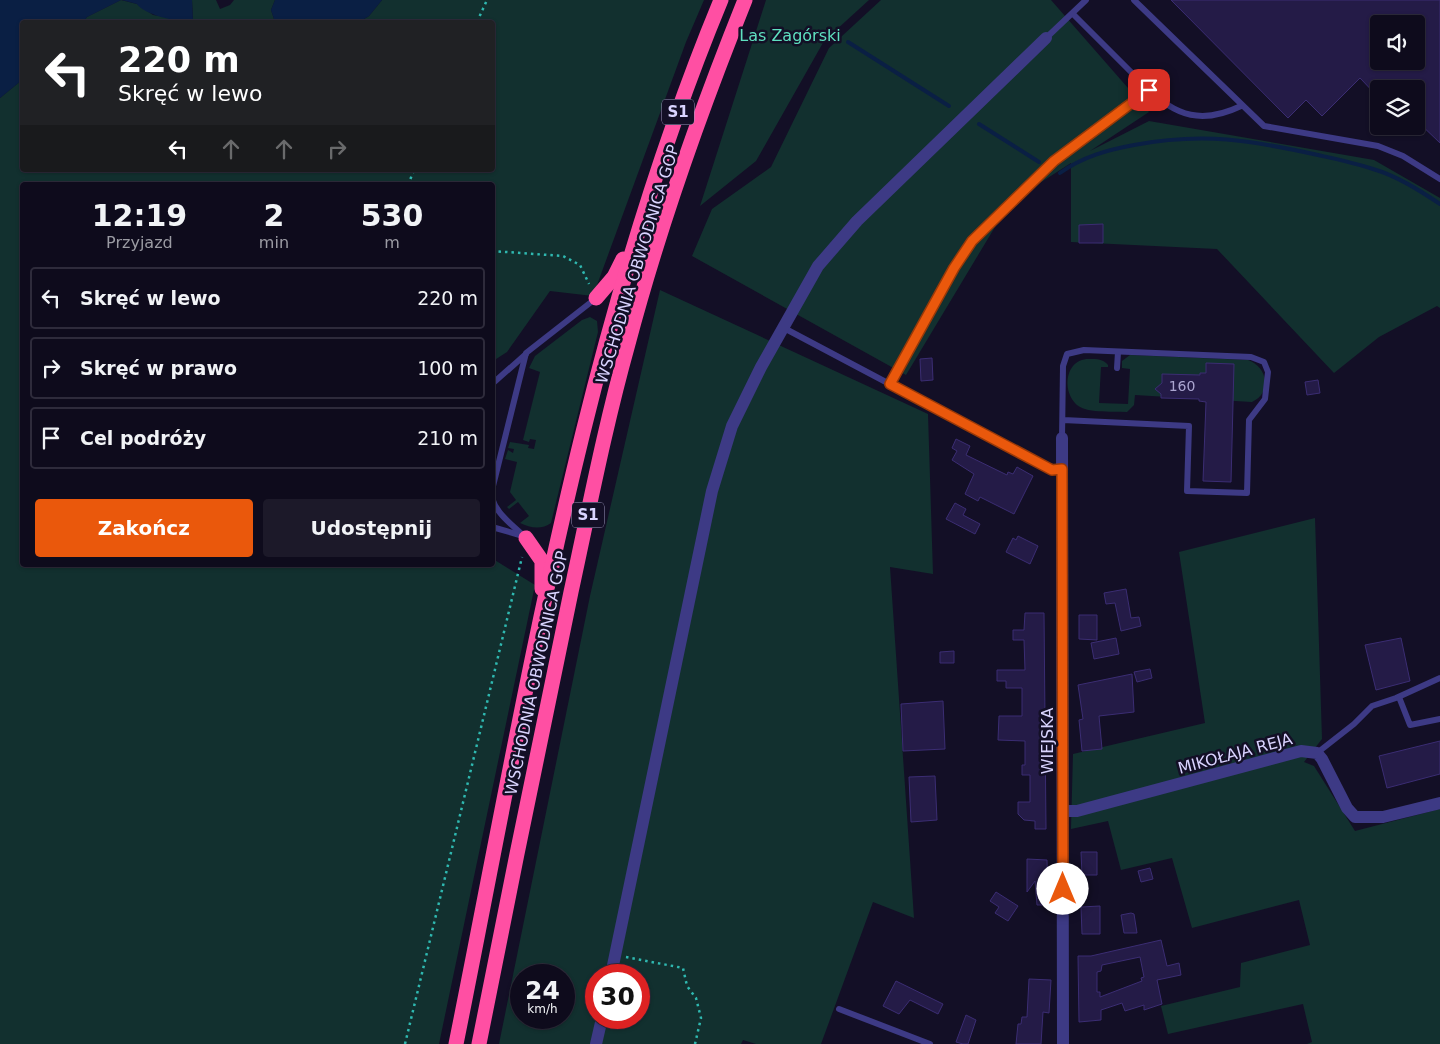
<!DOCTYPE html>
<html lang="pl">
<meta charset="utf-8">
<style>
:root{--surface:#0e0b1c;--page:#1c1929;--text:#f1f3f6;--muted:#9b9ba3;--line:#2e2b3b;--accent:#ea580c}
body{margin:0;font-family:"DejaVu Sans",sans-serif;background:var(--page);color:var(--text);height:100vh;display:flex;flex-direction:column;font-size:19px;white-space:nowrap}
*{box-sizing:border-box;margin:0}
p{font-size:16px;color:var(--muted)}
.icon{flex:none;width:28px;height:28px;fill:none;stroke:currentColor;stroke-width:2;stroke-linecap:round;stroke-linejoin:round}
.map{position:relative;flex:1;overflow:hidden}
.panel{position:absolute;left:20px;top:182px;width:475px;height:385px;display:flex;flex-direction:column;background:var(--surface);border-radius:5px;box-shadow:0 1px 4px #0004,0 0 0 1px var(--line)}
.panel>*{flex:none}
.top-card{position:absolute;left:20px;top:20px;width:475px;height:152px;border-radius:5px;box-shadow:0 1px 4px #0004,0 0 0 1px var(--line);background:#202124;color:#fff;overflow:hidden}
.tools{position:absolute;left:1370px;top:15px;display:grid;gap:10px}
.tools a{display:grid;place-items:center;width:55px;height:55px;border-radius:5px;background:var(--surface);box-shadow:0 1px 4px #0004,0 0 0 1px var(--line);font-size:25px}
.speed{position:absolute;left:510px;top:964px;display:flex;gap:10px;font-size:25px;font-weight:700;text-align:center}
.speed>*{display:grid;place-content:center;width:65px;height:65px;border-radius:50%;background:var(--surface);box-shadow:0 1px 4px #0004,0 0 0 1px var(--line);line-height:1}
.speed small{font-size:12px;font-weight:400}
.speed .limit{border:8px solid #d22;background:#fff;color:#111}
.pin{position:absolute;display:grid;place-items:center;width:42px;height:42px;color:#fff;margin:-21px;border-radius:10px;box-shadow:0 2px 8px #0006}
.me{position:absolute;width:55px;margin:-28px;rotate:0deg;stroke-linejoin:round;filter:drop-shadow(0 0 4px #0008)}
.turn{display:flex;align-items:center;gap:18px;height:105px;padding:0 15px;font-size:22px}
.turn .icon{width:65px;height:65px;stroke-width:2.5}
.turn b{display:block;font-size:35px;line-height:42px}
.lanes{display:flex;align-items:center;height:48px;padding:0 15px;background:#0003;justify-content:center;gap:25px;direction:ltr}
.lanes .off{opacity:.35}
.eta{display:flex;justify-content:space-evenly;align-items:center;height:85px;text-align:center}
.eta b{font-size:30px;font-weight:700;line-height:35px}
.button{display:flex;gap:10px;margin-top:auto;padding:10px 15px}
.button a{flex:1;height:58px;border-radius:5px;background:var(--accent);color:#fff;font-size:20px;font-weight:700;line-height:58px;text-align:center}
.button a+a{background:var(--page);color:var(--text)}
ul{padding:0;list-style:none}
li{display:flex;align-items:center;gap:15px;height:62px;margin:0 10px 8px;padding:0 5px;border:2px solid var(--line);border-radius:5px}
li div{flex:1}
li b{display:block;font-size:19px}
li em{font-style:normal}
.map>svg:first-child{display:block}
.green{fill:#12302f;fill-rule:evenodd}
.water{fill:#0a1f44}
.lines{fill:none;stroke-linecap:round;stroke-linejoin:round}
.stream{stroke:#0a1f44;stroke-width:4}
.building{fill:#241b47;stroke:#3b2d73;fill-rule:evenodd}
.path{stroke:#2fb8b0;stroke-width:2.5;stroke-dasharray:2.5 4;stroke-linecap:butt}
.lane{stroke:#3d3a85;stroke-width:6}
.street{stroke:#3d3a85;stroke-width:12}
.highway{stroke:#ff4fa3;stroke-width:15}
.route-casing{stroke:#983908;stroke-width:12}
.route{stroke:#ea580c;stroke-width:9}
.labels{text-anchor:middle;stroke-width:5;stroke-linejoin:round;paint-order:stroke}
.number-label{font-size:14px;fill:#aca6d1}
.shield{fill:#130f26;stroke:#9e99be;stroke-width:1}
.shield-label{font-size:15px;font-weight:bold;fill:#d9d4ff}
.park-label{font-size:16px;fill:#5fe0c0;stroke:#130f26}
.street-label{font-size:16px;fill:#d9d4ff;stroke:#130f26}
</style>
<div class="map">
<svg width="1440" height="1044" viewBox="0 0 1440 1044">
<rect width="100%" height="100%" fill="#130f26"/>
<!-- green -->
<g class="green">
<path d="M121 0 137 4 153 15 172 18 180 22H83L87 17Z"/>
<path d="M192 0H216L220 9 230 5 234 0H275L271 10 275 22H193Z"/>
<path d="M382 0H704L686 42 593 296 550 291 507 352 493 361 492 185H22V565H492L493 559 535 585 439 1044H0V98L22 80V170H492V22H359L369 16Z"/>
<path d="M766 0H869L824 41 756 161 700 206Z"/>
<path d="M881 0H1051L1149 112 1090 151 1149 121 1374 160 1440 198V308L1437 306 1379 337 1334 373 1217 249 1071 242V163L1010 202 906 375 692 256 712 209 771 167 829 48Z"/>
<path d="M660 290 928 414 933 574 890 567 914 918 873 902 821 1044H756L743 1040 741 1044H499L590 596ZM521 975H564V1018H521ZM596 975H639V1018H596Z"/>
<path d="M590 317 597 321 598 332 551 523C542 530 530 528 520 523L529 516 518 502 509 509 507 507 516 500 510 492 517 462 505 459 508 450 513 453 514 449 508 448 510 442 529 445 528 448 534 449 536 440 530 439 529 442 523 440 540 372 529 368 535 356 582 320Z"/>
<path d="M1130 355 1248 360C1268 367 1272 393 1252 402L1135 395 1134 405 1127 412C1114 411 1098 413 1085 409 1061 402 1061 358 1090 359 1097 359 1103 359 1108 365V367H1101L1099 403 1128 404 1130 369 1122 368V361Z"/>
<path d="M1315 518 1322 739 1304 762 1314 766 1355 831 1440 809V1044H1307L1312 1042 1303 1004 1168 1034 1161 1006 1240 987 1241 963 1310 945 1299 900 1192 928 1172 858 1121 870 1108 821 1071 829 1073 754 1205 723 1179 552Z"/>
</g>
<!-- water -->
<g class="water">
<path d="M0 0H121L87 17 83 22H22V80L0 98Z"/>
<path d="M122 0H192L193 22C181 23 144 15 137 4Z"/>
<path d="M275 0H382L369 16 359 22H275L271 10Z"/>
</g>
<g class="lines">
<!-- stream -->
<g class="stream">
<path d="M848 42 949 106"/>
<path d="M979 124 1039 162"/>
<path d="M1060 173C1082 157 1107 150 1134 145 1204 132 1250 140 1318 155 1336 159 1355 163 1373 169 1397 176 1419 190 1440 204"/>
</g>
</g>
<!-- building -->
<g class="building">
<path d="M1171 0H1440V143L1416 120V89H1379V98L1360 78 1322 116 1306 100 1288 118ZM1379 24H1416V61H1379Z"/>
<path d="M1103 224V243H1079V225Z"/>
<path d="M932 358 933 380 921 381 920 359Z"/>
<path d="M1206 363 1234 364 1231 482 1203 481 1206 402 1199 401V399L1161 398V394L1155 389 1162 383V374L1200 375V373H1206Z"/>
<path d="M1318 380 1320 393 1307 395 1305 382Z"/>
<path d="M956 439 970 446 966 455 1007 475 1008 472 1013 474 1017 467 1033 476 1014 514 980 497 978 501 965 494 974 474 952 460 957 451 952 448Z"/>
<path d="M955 503 966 509 963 515 980 524 975 534 946 519Z"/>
<path d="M1018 536 1038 546 1030 564 1006 552 1013 538 1016 540Z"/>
<path d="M1126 589 1131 618 1139 617 1141 626 1121 631 1115 603 1106 604 1104 593Z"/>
<path d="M1025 613H1044L1046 829H1035V821L1024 820 1018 814V802H1030V775H1022V765H1025V741L998 740 999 716H1022V688H1006V681H997V670H1025L1024 640H1013V630H1024Z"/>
<path d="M1079 615H1097V640L1079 639Z"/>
<path d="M1116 638 1119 654 1094 659 1091 643Z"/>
<path d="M1401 638 1410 681 1376 690 1365 645Z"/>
<path d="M954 651V663H940V652Z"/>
<path d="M1150 669 1152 678 1137 682 1134 672Z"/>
<path d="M1132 674 1134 712 1099 716 1102 749 1082 751 1079 720 1083 719 1078 685Z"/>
<path d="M943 701 945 749 903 751 901 704Z"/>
<path d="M1440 741V774L1387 788 1379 756Z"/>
<path d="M935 776 937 820 911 822 909 777Z"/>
<path d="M1081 852H1097V875H1082Z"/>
<path d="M1027 859 1047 860 1048 905H1037L1035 881 1027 892Z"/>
<path d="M1150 868 1153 879 1141 882 1138 871Z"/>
<path d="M996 892 1018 906 1008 921 995 913 999 907 990 901Z"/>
<path d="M1100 906V934H1082L1081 907Z"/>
<path d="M1131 913 1134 914 1137 933H1124L1121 915Z"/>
<path d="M1161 940 1167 966 1179 963 1181 975 1157 980 1162 1004 1144 1010V1005L1125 1011 1122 1003 1101 1010V1020L1079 1022 1078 956H1091ZM1140 957 1144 977 1141 978 1142 981 1100 997V992H1097V972L1101 971 1102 965Z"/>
<path d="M1029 979 1051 980 1049 1013 1043 1012 1041 1044H1016L1018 1024H1021L1022 1017H1027Z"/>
<path d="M896 981 943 1004 938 1014 910 1000 899 1014 883 1006Z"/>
<path d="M966 1015 976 1020 968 1044H963L956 1042Z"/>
</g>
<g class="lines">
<!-- path -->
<g class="path">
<path d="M477 22 487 0"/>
<path d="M408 185 414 170"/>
<path d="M492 251 563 256 580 265 589 284"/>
<path d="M626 957 683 968 687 986 696 998 701 1018 695 1044"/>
<path d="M405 1044 522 557"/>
</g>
<!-- lane -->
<g class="lane">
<path d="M1134 0 1264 126 1378 146 1403 156 1440 179"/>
<path d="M1073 14C1091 32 1109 50 1127 68 1163 104 1187 132 1241 106"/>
<path d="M1046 38 1086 0"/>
<path d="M782 327 1052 470 1062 469"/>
<path d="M1117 368 1118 352"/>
<path d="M492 384 526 354"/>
<path d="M890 384 954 269 972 241 1054 161 1149 90"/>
<path d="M1062 438 1063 366 1067 354 1084 350 1251 357 1264 362 1268 372 1265 399 1249 420 1247 493 1187 491 1189 426 1063 420"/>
<path d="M492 490 526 353 595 299"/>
<path d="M492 498C497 515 514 526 526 538"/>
<path d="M492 527 523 536"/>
<path d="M1399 697 1410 725 1440 719"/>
<path d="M1317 753 1354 724 1372 706 1396 698 1440 678"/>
<path d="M839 1009 930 1044"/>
</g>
<!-- street -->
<g class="street">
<path d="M1062 438 1063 1044"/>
<path d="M1063 811H1077L1301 751 1317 753 1322 759 1347 808 1355 817H1383L1440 803"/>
<path d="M611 975 712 491 732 426 761 367 818 266 857 221 1046 38"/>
<path d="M596 1044 602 1018"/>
</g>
<!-- highway -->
<g class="highway">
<path d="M596 298 614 277 623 259"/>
<path d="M526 538 542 561V589"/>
<path d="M456 1044C527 692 583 333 721 0"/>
<path d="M479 1044C509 893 539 743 571 592 589 509 605 426 628 344 659 227 700 112 745 0"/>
</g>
</g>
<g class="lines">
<defs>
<path id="route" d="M1063 889 1062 469 1052 470 890 384 954 268 972 241 1054 161 1149 90"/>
</defs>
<!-- route casing -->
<use href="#route" class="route-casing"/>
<!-- route -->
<use href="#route" class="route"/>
</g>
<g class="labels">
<!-- number labels -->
<g class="number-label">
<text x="1182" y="391">160</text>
</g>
<!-- shield labels -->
<g class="shield">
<rect x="662" y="99.5" width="32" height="25" rx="4"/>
<rect x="572" y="502.5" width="32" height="25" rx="4"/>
</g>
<g class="shield-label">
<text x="678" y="117">S1</text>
<text x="588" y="520">S1</text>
</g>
<!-- park labels -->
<g class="park-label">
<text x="790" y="41">Las Zagórski</text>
</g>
<!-- street labels -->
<g class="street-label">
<text transform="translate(637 264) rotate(-73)" y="6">WSCHODNIA OBWODNICA GOP</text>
<text transform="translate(536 673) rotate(-78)" y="6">WSCHODNIA OBWODNICA GOP</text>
<text transform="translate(1047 741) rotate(-90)" y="6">WIEJSKA</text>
<text transform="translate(1235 753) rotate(-15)" y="6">MIKOŁAJA REJA</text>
</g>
</g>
</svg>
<div class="tools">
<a><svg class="icon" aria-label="sound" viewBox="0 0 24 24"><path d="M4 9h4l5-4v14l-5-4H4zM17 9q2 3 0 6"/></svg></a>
<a><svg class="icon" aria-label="layers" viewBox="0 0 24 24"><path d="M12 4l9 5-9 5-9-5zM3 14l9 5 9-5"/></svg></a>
</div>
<div class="speed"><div>24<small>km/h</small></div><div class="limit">30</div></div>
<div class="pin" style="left:1149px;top:90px;background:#d93025"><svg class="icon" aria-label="arrive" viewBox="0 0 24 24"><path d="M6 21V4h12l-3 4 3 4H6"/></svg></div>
<svg class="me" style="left:1063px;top:889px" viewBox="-20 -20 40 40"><circle r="19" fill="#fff"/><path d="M0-13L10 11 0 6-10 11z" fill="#ea580c"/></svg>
<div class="top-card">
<div class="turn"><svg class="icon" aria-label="left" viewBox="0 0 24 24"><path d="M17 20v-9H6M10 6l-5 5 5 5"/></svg><div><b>220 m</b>Skręć w lewo</div></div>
<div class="lanes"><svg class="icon" aria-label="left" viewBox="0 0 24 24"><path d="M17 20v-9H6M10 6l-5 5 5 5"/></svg><svg class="icon off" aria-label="ahead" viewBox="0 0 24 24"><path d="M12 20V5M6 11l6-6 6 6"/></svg><svg class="icon off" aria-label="ahead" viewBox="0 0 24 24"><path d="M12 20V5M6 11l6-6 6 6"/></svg><svg class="icon off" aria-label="right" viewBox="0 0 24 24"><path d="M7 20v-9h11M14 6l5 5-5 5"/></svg></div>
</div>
<section class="panel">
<div class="eta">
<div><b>12:19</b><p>Przyjazd</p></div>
<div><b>2</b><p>min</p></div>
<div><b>530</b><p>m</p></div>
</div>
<ul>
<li><svg class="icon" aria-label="left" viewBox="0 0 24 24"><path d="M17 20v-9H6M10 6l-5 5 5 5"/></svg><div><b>Skręć w lewo</b></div><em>220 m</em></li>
<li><svg class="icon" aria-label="right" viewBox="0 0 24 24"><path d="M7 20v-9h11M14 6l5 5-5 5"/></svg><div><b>Skręć w prawo</b></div><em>100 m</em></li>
<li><svg class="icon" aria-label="arrive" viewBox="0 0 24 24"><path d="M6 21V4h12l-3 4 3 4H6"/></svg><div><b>Cel podróży</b></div><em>210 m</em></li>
</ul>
<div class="button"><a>Zakończ</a><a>Udostępnij</a></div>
</section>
</div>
